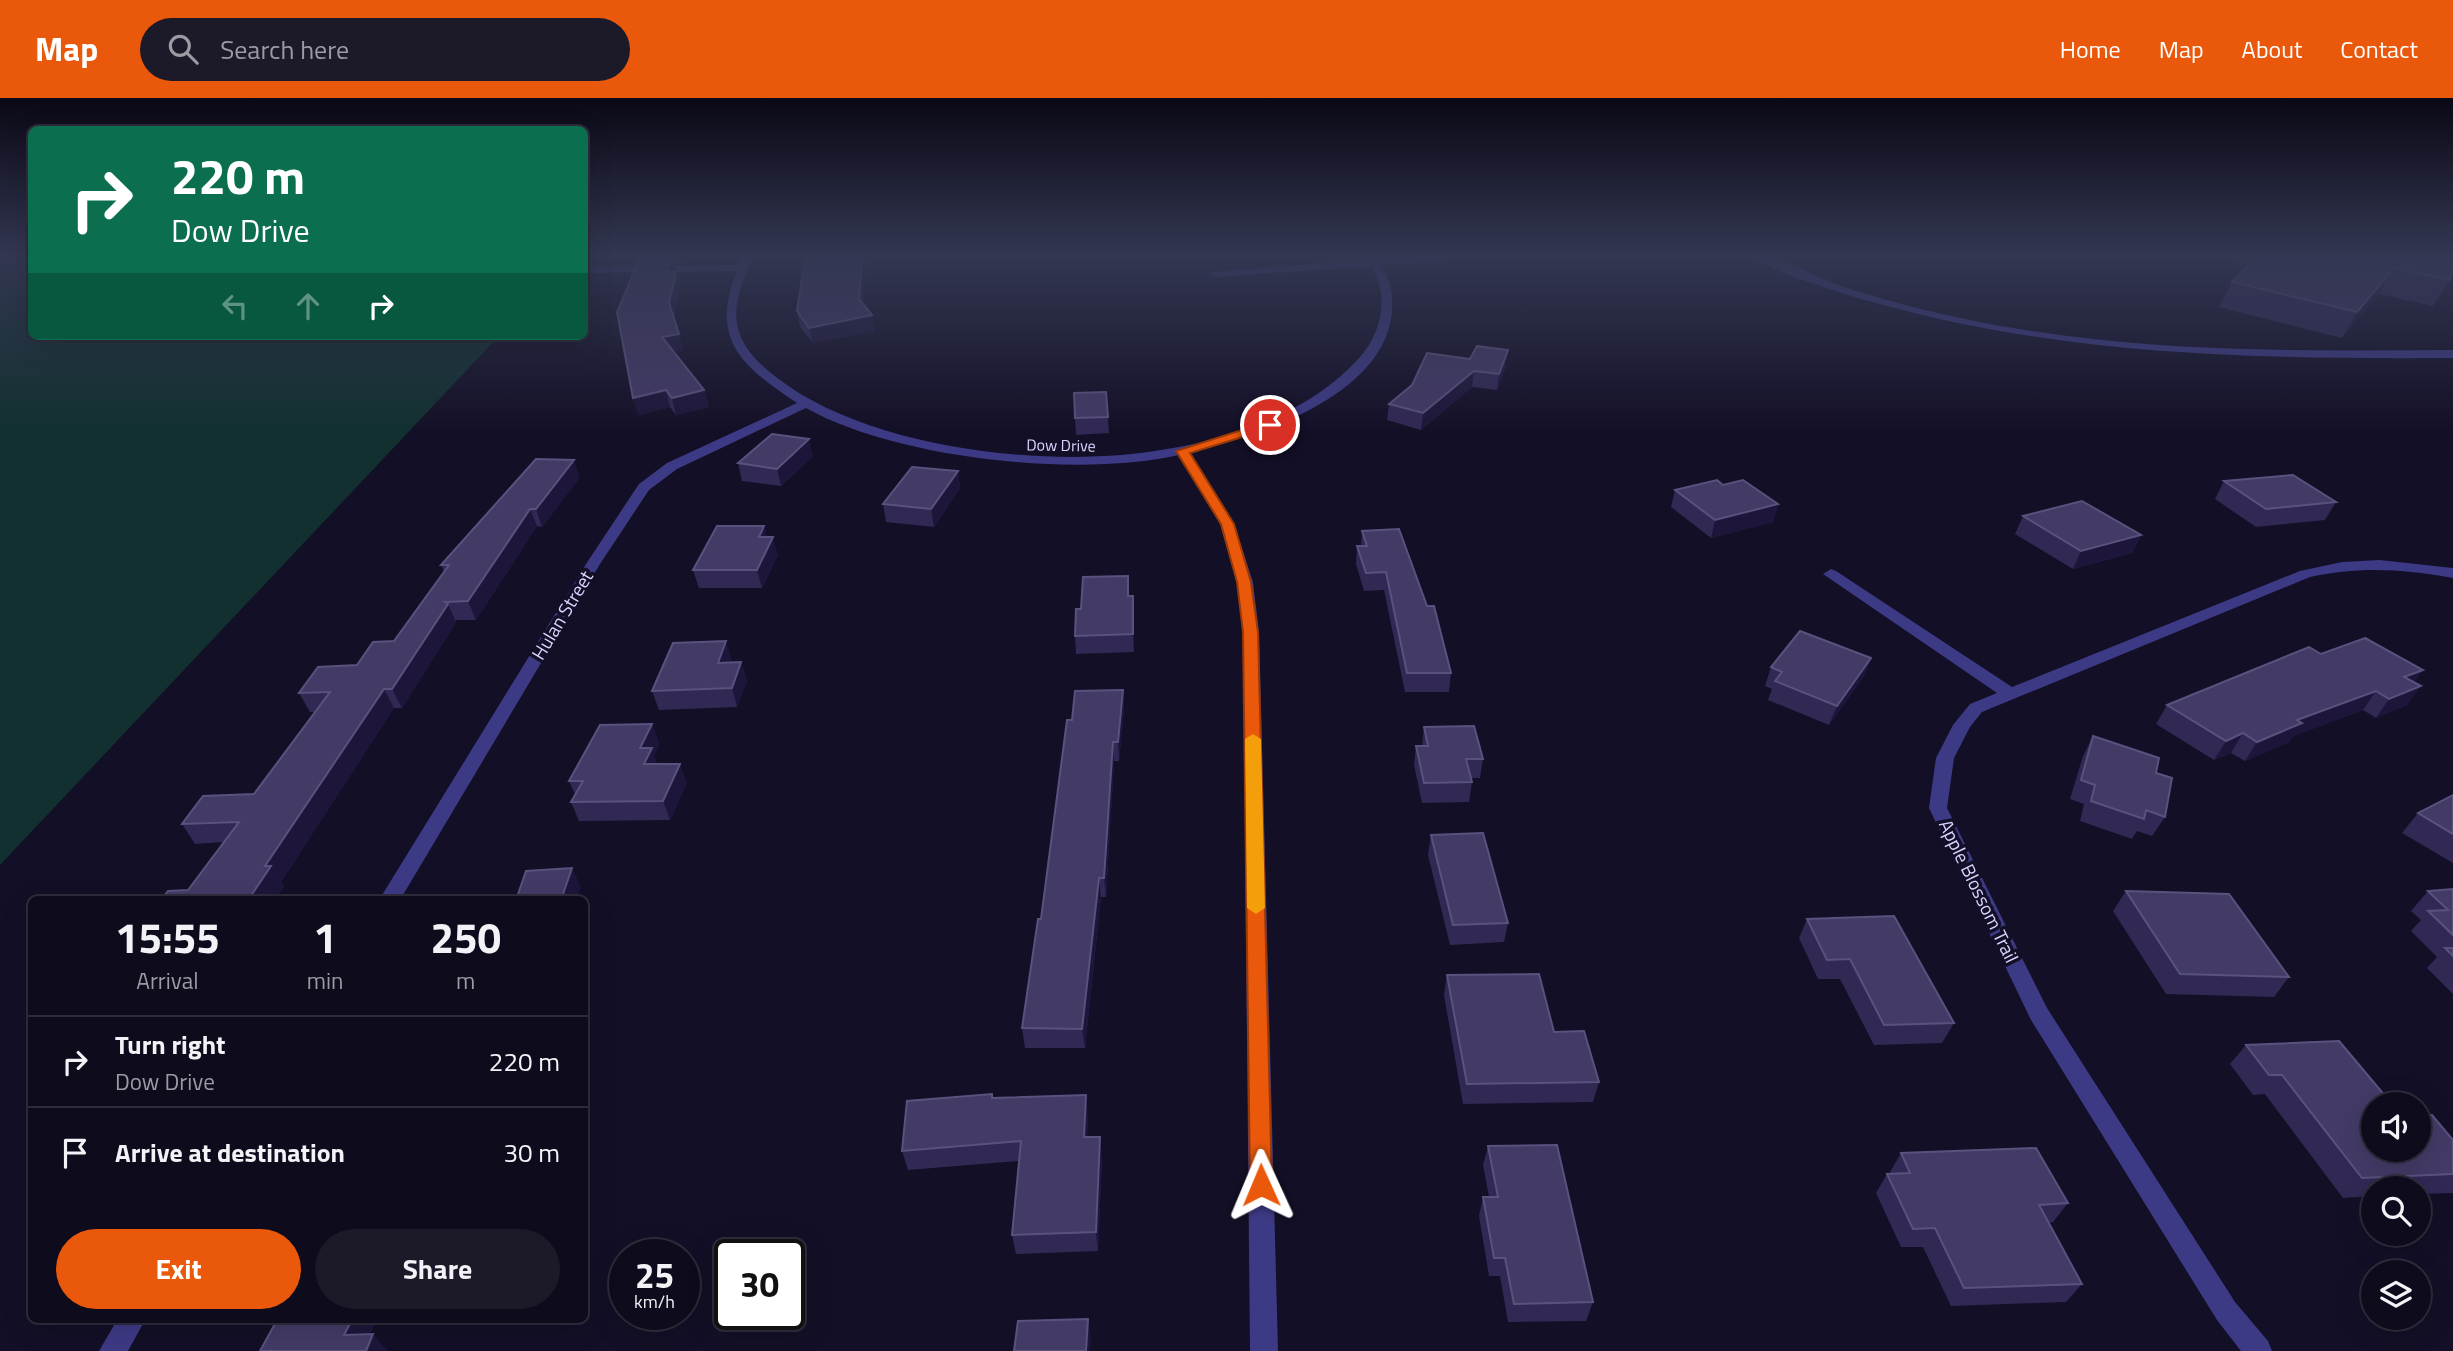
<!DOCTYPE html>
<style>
:root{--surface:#0e0b1c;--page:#1c1929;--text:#f1f3f6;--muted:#9b9ba3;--line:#2e2b3b;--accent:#ea580c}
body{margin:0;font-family:"Titillium Web",sans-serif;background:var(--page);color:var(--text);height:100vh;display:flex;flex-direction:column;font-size:26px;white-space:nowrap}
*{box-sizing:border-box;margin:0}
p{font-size:23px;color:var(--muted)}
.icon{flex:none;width:38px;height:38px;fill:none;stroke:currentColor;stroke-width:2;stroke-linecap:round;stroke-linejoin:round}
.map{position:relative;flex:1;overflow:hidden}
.panel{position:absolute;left:28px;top:798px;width:560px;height:427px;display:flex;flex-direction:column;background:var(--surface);border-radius:10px;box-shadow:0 7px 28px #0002,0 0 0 2px var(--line)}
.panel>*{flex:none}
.guide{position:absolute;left:28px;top:28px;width:560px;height:214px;border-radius:10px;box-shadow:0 7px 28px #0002,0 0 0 2px var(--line);background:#0b6e4f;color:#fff;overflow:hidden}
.controls{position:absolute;left:2361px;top:994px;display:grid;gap:14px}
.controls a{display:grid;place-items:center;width:70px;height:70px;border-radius:50%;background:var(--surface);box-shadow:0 7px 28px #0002,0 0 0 2px var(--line);font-size:35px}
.speed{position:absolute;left:609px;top:1141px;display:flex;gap:14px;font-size:35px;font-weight:700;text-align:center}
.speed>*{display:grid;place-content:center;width:91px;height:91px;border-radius:50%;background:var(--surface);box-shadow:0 7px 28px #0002,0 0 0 2px var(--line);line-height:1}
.speed small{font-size:18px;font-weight:400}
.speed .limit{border:4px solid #111;border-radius:10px;background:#fff;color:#111}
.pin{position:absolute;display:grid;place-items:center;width:60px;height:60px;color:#fff;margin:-30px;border:4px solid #fff;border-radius:50%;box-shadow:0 2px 7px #0007}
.me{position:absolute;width:77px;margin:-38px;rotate:359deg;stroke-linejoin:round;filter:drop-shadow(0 0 5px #0008)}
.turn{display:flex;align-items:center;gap:24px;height:147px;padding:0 28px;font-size:32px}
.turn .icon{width:91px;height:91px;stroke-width:2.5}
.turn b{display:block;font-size:49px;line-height:60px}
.lanes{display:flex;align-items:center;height:66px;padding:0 28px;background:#0003;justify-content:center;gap:35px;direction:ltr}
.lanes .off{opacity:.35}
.eta{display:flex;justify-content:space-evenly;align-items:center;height:119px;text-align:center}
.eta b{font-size:42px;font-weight:700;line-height:49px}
.action{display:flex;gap:14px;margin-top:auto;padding:14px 28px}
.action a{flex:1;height:80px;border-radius:42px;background:var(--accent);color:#fff;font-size:28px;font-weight:700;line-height:80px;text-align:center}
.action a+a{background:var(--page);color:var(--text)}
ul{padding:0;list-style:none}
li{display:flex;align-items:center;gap:21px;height:91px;padding:0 28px;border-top:2px solid var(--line)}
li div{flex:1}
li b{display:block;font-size:26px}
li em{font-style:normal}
header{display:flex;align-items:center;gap:42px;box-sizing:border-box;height:98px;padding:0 35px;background:var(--accent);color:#fff}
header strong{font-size:33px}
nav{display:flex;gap:38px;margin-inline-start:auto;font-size:24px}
.search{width:490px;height:63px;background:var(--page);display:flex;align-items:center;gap:18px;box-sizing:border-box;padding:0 24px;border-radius:38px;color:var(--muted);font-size:26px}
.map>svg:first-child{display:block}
.green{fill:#12302f}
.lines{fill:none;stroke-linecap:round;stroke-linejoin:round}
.street{fill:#3d3a85;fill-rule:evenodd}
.wall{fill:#312854}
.shaded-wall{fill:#1d163a}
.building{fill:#433a66;stroke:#5a527e;stroke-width:2}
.route{fill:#ea580c;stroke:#983908;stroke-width:2}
.slow{fill:#f59e0b}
.labels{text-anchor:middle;stroke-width:7;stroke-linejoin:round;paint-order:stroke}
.far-street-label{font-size:16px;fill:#d9d4ff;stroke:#130f26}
.street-label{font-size:19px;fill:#d9d4ff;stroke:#130f26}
</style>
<header>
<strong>Map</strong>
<div class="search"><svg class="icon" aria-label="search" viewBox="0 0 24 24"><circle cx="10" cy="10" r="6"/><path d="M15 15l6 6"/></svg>Search here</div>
<nav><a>Home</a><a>Map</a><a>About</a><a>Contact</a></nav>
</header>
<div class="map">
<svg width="2453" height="1253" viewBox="0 0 2453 1253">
<rect width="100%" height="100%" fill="#130f26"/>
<!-- green -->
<path class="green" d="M0 159H31L32 238H499L0 767Z"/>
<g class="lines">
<!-- street -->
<g class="street">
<path d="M743 159H753C745 179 733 202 737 225 740 248 758 265 776 279 869 352 1053 372 1167 351 1238 339 1310 314 1359 260 1382 235 1390 197 1371 168L1215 179 1210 176 1211 174 1367 162 1365 159H1451L1446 162 1381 167C1391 182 1393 196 1392 213 1385 298 1259 338 1190 354L1234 426 1253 484 1259 534 1278 1253H1250L1243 534 1237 484 1220 426 1179 357C1078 380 897 361 806 310L677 371 649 392 600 466 400 802H379L586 466 639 386 667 365 797 305C742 268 709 242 737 173L584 175V169L740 167Z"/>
<path d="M1752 159C1785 159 1816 180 1847 190 1901 207 1957 221 2013 230 2158 255 2306 253 2453 252V260C2253 261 2060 258 1865 202 1839 194 1772 174 1752 159Z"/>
<path d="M2379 462 2453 470V480C2405 471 2358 468 2310 479L1982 614 1970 629 1954 660 1947 710 2047 910 2235 1204 2268 1243 2272 1253H2241L2217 1222 2031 922 1929 710 1936 660 1953 627 1970 606 1997 595 1823 476 1831 471 1836 473 2012 589 2300 473 2342 464Z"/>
<path d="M117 1222H145L128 1253H99Z"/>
</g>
</g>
<!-- wall -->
<g class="wall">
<path d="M647 159H687L684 165H674L680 188 674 220 683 252 673 253 704 292 709 309 676 317 670 309 638 317 648 162Z"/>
<path d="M866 159 862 205 875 233 813 245 800 229 797 213Z"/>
<path d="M2219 159H2453V175L2433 208 2379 196 2342 240 2219 209 2232 184 2249 166Z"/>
<path d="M1427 255 1506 268 1497 292 1472 289 1421 332 1387 322 1389 306 1412 287Z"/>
<path d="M1106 294 1109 335 1076 337 1075 320Z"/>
<path d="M813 358 781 388 742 383 738 365Z"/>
<path d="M958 373 960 390 934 429 886 424 883 406Z"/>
<path d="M580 379 542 429 537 428 476 522H456V524L402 610H394L281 784 284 788 275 802H161L188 792 224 744 195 746 182 726 254 696 315 614H310L299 595 357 567 394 543 444 474 441 467Z"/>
<path d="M2224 383 2336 404 2325 422 2256 429 2215 401Z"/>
<path d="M1723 387 1778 406 1773 424 1711 440 1671 409 1675 392Z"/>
<path d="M2023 418 2141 437 2132 455 2073 471 2015 436Z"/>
<path d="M764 428 767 439 778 457 762 490H699L693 472Z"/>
<path d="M1362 433 1451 575 1449 594H1405L1384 492 1364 493 1356 466 1357 448H1361Z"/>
<path d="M1129 498H1133L1134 554 1076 556 1075 538 1081 511Z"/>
<path d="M2321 556 2414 584 2407 607 2376 620 2363 612 2293 638 2289 644 2245 663 2231 655 2214 662 2156 626 2167 607Z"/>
<path d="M1871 560 1864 578 1829 627 1768 602 1772 591 1765 588 1771 569Z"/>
<path d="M732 562 731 565 741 564 747 583 737 609 659 612 652 593Z"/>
<path d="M1123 592 1124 611 1119 663H1114L1106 799H1101L1085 950H1025L1022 930 1041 821 1072 622Z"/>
<path d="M652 626 659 646 654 657 657 666 687 685 670 722 579 723 571 704 575 696 569 683Z"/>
<path d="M1424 629 1483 661 1480 680H1471L1472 684 1469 704 1422 705 1414 667 1416 648H1422Z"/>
<path d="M2093 638 2156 675 2165 719 2152 738 2137 733 2132 741 2080 723 2084 706 2070 701 2083 658Z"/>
<path d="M2453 697V765L2402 735 2418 715Z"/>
<path d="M1431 737 1508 825 1504 844 1450 847 1428 757Z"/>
<path d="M2453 791V896L2427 870 2437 859 2411 833 2421 822 2411 813 2428 793Z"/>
<path d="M2126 793 2289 879 2274 899 2166 896 2113 813Z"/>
<path d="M1807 821 1954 925 1942 945 1874 947 1840 881H1818L1799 840Z"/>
<path d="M1447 877 1554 934 1599 984 1593 1004 1463 1006 1444 897Z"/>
<path d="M2246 947 2373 1052 2453 1042V1095L2418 1096V1090H2373V1098L2343 1100 2265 996 2253 997 2230 966Z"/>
<path d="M992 996 993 1000 1088 1016 1087 1039 1102 1058 1098 1153 1016 1156 1012 1137 1019 1063 908 1072 902 1053Z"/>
<path d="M1488 1048 1593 1204 1586 1223 1508 1224 1500 1178H1489L1479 1118 1483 1099H1489L1483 1067Z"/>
<path d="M1901 1055 2068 1105 2053 1124 2048 1125 2082 1186 2066 1204 1951 1208 1923 1149H1901L1876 1095 1887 1076H1891L1890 1074Z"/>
</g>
<!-- shaded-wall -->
<g class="shaded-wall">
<path d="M682 159H687L684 165Z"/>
<path d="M862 159H866L861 216 859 201Z"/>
<path d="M673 162 680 188 674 220 669 205 665 174Z"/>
<path d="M2394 170 2379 196 2342 240 2357 214Z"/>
<path d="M872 217 875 233 813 245 809 230Z"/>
<path d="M679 236 683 252 666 255 662 239Z"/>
<path d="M1508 252 1506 268 1497 292 1499 276Z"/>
<path d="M1474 273 1472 289 1421 332 1423 315Z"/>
<path d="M666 292 670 309 638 317 633 300Z"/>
<path d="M704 292 709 309 676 317 672 300Z"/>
<path d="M809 341 813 358 781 388 777 371Z"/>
<path d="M574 362 580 379 542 429 536 411Z"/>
<path d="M958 373 960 390 934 429 931 411Z"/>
<path d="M1778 406 1773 424 1711 440 1715 422Z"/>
<path d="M530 411 537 428 476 522 468 503Z"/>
<path d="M764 428 769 446 759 439Z"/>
<path d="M2141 437 2132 455 2073 471 2081 453Z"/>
<path d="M773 439 778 457 762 490 757 472Z"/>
<path d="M1133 498 1134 517V554L1133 536Z"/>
<path d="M448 506 456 524 402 610 392 591Z"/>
<path d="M726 543 732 562 724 584 718 565Z"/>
<path d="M1871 560 1864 578 1829 627 1837 608Z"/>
<path d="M741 564 747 583 737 609 732 590Z"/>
<path d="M2423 572 2410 591 2404 579Z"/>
<path d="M2421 588 2407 607 2376 620 2389 601Z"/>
<path d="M384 591 394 610 281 784 284 788 275 802H248L265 768Z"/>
<path d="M1123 592 1124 611 1119 663 1118 644Z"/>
<path d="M2376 593 2363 612 2293 638 2289 644 2245 663 2257 644 2297 622Z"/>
<path d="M652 626 659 646 654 657 659 670 652 685 640 650Z"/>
<path d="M2243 635 2231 655 2214 662 2226 643Z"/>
<path d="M1113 644 1114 663 1106 799 1104 780Z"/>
<path d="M680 666 687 685 670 722 663 703Z"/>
<path d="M572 770 581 789 577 802H561Z"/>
<path d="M1099 780 1101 799 1085 950 1082 931Z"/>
<path d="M1086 997 1088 1016 1086 1059 1084 1039Z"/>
<path d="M1100 1039 1102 1058 1098 1153 1096 1134Z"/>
<path d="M1088 1221 1091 1240 1090 1253H1086Z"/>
<path d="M352 1222H377L362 1253 344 1237Z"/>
<path d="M373 1236 388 1253H366Z"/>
</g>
<!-- building -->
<g class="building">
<path d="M809 159H862L859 201 872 217 809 230 797 213 805 160Z"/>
<path d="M2256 159H2453V175L2449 182 2394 170 2357 214 2232 184Z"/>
<path d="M639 162H673L665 174H676L669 205 679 236 662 239 704 292 672 300 666 292 633 300 617 214Z"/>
<path d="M1477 248 1508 252 1499 276 1474 273 1423 315 1389 306 1412 287 1427 255 1470 261Z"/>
<path d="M1106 294 1108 319 1075 320 1074 295Z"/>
<path d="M772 336 809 341 777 371 738 365Z"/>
<path d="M536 361 574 362 536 411H530L468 503 445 504 448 506 392 591H384L265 768H271L248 802H161L168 793 188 792 239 724 182 726 203 698 254 696 330 594 299 595 318 569 357 567 373 544 394 543 449 467H441Z"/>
<path d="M912 369 958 373 931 411 883 406Z"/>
<path d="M2293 377 2336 404 2266 411 2224 383Z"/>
<path d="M1717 382 1723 387 1743 382 1778 406 1715 422 1675 392Z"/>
<path d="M2082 403 2141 437 2081 453 2023 418Z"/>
<path d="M717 428H764L759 439H773L757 472H693Z"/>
<path d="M1399 431 1427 508H1434L1451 575H1407L1386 474 1366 475 1357 448H1367L1362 433Z"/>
<path d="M1128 478V498H1133V536L1075 538 1076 511H1081L1083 479Z"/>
<path d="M1800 533 1871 560 1837 608 1775 583 1782 574 1771 569Z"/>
<path d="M2365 540 2423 572 2404 579 2421 588 2389 601 2376 593 2297 622 2302 625 2257 644 2243 635 2226 643 2167 607 2309 549 2321 556Z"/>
<path d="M726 543 718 565 741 564 732 590 652 593 673 545Z"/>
<path d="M1123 592 1118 644H1113L1104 780H1099L1082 931 1022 930 1038 821H1041L1067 622H1072L1075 593Z"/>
<path d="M652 626 640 650H652L644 666H680L663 703 571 704 583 683H569L600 627Z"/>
<path d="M1474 628 1483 661H1466L1472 684 1424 685 1416 648H1428L1424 629Z"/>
<path d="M2093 638 2159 660 2156 675 2172 680 2165 719 2146 712 2144 721 2091 703 2095 687 2081 682Z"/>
<path d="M2453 697V736L2418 715Z"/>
<path d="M1483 735 1508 825 1453 827 1431 737Z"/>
<path d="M572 770 561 802H516L526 773Z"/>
<path d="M2453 791V837L2428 813 2448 812 2428 793Z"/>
<path d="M2126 793 2229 796 2289 879 2180 876Z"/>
<path d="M1894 818 1954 925 1884 927 1850 861 1827 862 1807 821Z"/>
<path d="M2445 850H2453V858Z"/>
<path d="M1539 876 1554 934 1584 933 1599 984 1467 986 1447 877Z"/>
<path d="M2339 943 2392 1006H2373V1052H2418V1017H2432L2453 1042V1076L2362 1080 2282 977H2269L2246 947Z"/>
<path d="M992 996V1000L1086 997 1084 1039H1100L1096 1134 1012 1137 1021 1043 902 1053 907 1003Z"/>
<path d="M1557 1047 1593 1204 1514 1206 1505 1160H1494L1483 1099H1498L1488 1048Z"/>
<path d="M2036 1050 2068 1105 2039 1107 2082 1186 1964 1190 1935 1130 1913 1131 1887 1076 1910 1075 1901 1055Z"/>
<path d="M1088 1221 1086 1253H1014L1018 1223Z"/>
<path d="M277 1222H352L344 1237 373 1236 366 1253H260Z"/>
</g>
<!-- sky -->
<linearGradient id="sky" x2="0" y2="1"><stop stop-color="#0a0815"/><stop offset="0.47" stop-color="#333752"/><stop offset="1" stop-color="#333752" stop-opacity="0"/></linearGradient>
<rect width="2453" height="335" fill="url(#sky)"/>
<!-- route -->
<path class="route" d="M1270 323 1275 324V329L1190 355 1234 426 1251 484 1258 534 1272 1087 1269 1094 1261 1097 1253 1094 1250 1087 1243 534 1237 484 1221 426 1176 353Z"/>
<!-- slow -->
<path class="slow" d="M1253 636 1261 641 1265 810 1256 816 1247 810 1245 641Z"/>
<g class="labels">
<!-- far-street labels -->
<g class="far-street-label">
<text transform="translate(1061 347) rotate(1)" y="6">Dow Drive</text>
</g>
<!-- street labels -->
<g class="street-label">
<text transform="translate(562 517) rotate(-59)" y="7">Hulan Street</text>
<text transform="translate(1979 793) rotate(64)" y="7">Apple Blossom Trail</text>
</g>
</g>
</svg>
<div class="controls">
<a><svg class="icon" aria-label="sound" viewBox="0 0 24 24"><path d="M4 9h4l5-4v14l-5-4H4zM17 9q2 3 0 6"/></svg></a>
<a><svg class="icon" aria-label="search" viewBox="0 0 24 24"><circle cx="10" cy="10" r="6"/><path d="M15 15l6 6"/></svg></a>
<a><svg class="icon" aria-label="layers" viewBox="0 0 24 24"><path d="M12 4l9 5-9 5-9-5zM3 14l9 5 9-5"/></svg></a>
</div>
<div class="speed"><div>25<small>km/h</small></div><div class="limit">30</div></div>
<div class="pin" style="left:1270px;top:327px;background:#d93025"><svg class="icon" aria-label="arrive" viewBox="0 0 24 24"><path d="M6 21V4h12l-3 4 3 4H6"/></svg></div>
<svg class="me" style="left:1261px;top:1087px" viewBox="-20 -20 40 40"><path d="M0-17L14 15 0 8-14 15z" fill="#ea580c" stroke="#fff" stroke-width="4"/></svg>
<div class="guide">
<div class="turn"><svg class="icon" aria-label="right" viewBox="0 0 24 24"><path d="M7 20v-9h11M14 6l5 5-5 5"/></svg><div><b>220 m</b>Dow Drive</div></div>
<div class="lanes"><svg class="icon off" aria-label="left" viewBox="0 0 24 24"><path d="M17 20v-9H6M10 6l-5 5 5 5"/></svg><svg class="icon off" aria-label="ahead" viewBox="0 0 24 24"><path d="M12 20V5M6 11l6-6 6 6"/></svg><svg class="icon" aria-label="right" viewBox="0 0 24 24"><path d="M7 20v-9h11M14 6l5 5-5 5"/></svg></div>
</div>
<section class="panel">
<div class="eta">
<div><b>15:55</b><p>Arrival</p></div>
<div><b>1</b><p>min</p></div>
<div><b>250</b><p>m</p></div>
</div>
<ul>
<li><svg class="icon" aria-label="right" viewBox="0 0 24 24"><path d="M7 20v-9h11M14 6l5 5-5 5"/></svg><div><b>Turn right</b><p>Dow Drive</p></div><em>220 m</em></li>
<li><svg class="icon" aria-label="arrive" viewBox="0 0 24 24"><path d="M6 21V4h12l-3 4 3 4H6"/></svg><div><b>Arrive at destination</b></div><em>30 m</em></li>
</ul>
<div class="action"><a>Exit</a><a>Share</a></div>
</section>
</div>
